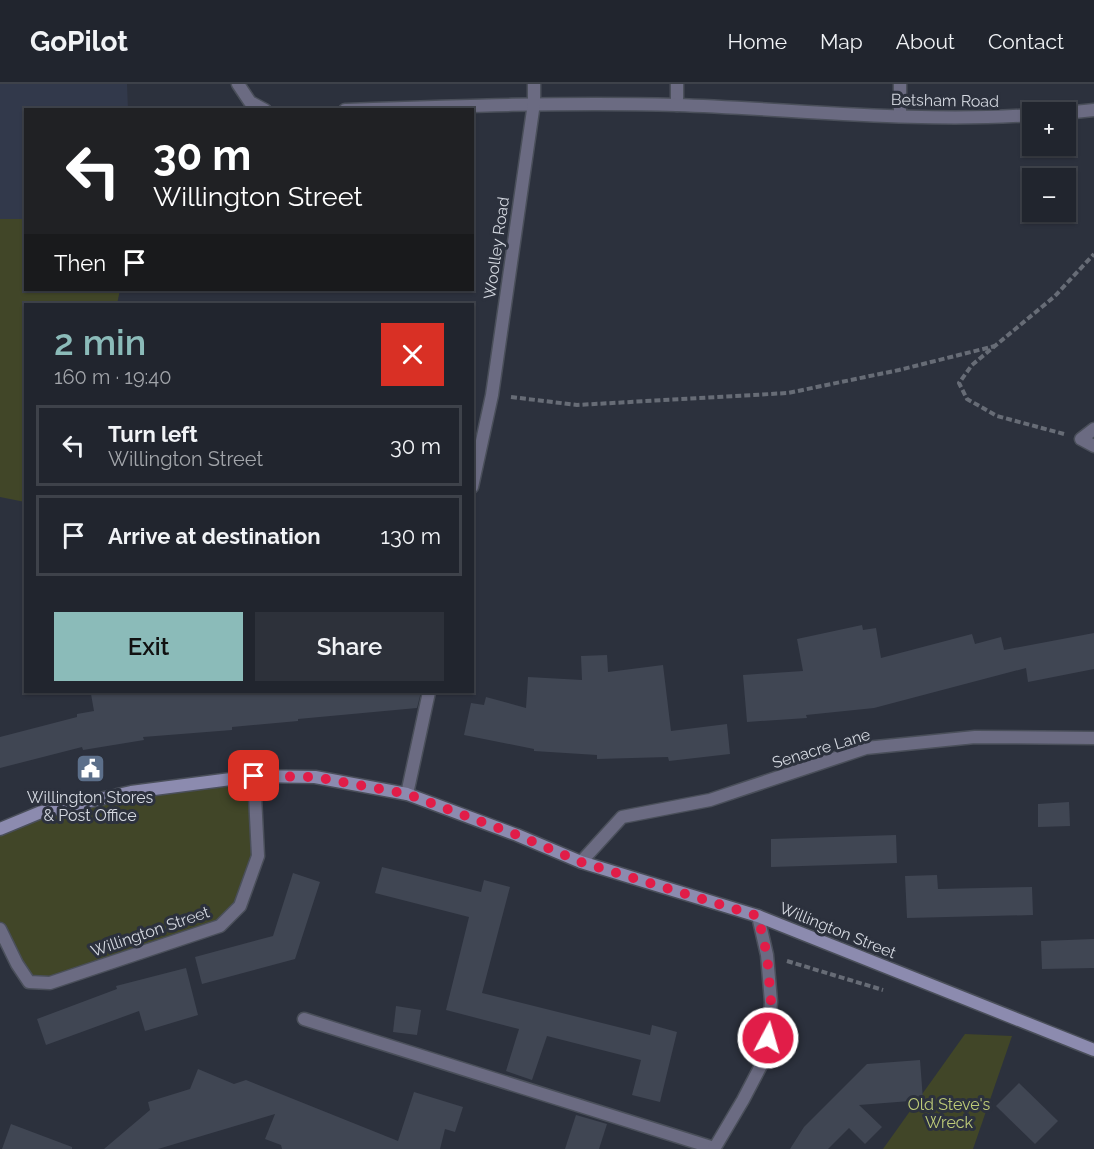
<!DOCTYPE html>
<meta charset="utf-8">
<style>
:root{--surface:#21252e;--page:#2d313a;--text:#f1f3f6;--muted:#a2a5aa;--line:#3e424a;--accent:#8bbbb9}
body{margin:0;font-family:Raleway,sans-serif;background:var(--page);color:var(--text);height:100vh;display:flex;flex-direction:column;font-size:22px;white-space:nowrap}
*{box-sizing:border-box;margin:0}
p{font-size:20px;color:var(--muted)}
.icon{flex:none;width:33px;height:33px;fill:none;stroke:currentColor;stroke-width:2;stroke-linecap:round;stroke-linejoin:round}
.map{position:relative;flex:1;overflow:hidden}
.side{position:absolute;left:24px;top:219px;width:450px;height:390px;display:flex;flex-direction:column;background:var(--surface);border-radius:0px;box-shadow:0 2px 4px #0004,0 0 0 2px var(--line)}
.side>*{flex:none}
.top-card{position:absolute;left:24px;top:24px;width:450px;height:183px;border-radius:0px;box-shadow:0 2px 4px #0004,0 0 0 2px var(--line);background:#202124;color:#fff;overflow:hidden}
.fabs{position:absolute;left:1022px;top:18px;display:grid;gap:12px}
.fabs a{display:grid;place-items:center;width:54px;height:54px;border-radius:0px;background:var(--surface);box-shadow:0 2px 4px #0004,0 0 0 2px var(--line);font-size:30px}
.pin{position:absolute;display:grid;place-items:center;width:51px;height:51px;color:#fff;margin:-26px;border-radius:12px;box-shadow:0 3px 9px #0006}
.me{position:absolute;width:66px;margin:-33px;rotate:6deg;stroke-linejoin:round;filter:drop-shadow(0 0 4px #0008)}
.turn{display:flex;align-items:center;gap:21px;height:126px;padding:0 30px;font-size:27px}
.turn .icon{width:78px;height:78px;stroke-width:2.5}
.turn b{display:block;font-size:42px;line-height:51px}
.then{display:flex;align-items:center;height:57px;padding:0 30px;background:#0003;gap:12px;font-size:22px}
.round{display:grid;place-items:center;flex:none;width:63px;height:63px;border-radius:0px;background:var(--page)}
.overview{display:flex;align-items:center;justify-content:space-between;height:102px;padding:0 30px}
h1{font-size:36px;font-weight:600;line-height:45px;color:var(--accent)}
.action{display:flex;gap:12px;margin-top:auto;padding:12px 30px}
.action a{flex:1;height:69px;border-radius:0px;background:var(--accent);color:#111;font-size:24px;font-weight:600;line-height:69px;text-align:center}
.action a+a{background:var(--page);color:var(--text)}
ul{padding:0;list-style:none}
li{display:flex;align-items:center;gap:18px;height:81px;margin:0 12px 9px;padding:0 18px;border:3px solid var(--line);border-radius:0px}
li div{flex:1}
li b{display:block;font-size:22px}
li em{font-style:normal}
header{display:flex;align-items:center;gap:36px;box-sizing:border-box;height:84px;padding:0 30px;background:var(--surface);border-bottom:2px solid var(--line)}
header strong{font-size:28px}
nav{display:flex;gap:33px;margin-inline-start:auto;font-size:21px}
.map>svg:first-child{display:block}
.built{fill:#32394b}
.green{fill:#414628}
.building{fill:#404653}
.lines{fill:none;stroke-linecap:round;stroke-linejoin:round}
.lane-casing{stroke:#4a4f5a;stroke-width:15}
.street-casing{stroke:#4a4f5a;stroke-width:15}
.secondary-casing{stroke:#4a4f5a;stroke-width:15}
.path{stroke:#676c76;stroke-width:4;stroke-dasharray:6 3;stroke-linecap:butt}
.lane{stroke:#6b6b82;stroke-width:12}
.street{stroke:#6b6b82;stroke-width:12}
.secondary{stroke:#8c8baf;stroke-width:12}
.route{stroke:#e11d48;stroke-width:10;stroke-dasharray:0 18}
.labels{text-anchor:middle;stroke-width:6;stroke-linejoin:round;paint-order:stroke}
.street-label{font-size:16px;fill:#d4d8e0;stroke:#2c313d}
.poi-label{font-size:16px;fill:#d4d8e0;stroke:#2c313d}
.park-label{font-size:16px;fill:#becb78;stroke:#2c313d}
</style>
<header>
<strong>GoPilot</strong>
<nav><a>Home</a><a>Map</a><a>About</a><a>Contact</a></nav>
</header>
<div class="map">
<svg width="1094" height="1065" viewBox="0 0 1094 1065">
<rect width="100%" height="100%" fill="#2c313d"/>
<!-- built -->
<path class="built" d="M0 0H127L128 25 26 26 25 135H0Z"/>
<!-- green -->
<g class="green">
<path d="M0 135H25L26 206H120L117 220H26L25 418 0 413Z"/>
<path d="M254 692 258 772 240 822 220 842 50 899 29 898 0 845V745L41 728Z"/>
<path d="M965 950 1012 952 973 1065H883Z"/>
</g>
<!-- building -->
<g class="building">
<path d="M862 541 863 546 876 544 881 574 972 550 975 560 1001 553 1004 566 1094 549V585L1028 598 1026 584 874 624 806 631 807 634 747 638 743 591 803 587 797 555Z"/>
<path d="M607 571 608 588 663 581 671 647 727 640 730 670 669 677 668 673 597 675V671L534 667V665L464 651 471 619 484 621 486 613 526 624 528 593 582 596 581 572Z"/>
<path d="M107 608H421L417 624 298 635V637L232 643V646L143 653 144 656 83 666 82 663 0 684V653L77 633V630L94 627 91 610Z"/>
<path d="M1069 718 1070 742 1038 743V720Z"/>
<path d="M896 751 897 779 771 783V755Z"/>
<path d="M382 783 481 808 484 796 510 803 482 909 650 951 652 941 677 948 660 1018 632 1011 641 976 547 952 532 996 506 987 519 945 446 926 469 833 375 809Z"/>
<path d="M293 789 320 798 295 875 202 900 195 873 273 852Z"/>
<path d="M937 791 938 805 1032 803 1033 831 907 834 905 792Z"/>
<path d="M1094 855V884L1042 885 1041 857Z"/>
<path d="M186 884 198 931 145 947 139 927 46 961 37 935 117 905 116 902Z"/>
<path d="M396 922 421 926 417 951 393 948Z"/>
<path d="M920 976 923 1016 859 1021 882 1043 865 1060 849 1044 828 1065H790L804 1043 867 980Z"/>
<path d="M198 985 234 1000 246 996 398 1057 414 1008 463 1023 455 1048 445 1045 440 1065H282L281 1061 265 1055 275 1030 158 1065H104L150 1026 148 1018 190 1005Z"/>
<path d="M1019 999 1058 1037 1035 1060 996 1022Z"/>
<path d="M576 1031 607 1040 599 1065H565Z"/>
<path d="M11 1040 72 1063V1065H2Z"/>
</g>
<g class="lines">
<defs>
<path id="lane" d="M304 935 714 1064"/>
<g id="street">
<path d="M238 0 250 18 265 26"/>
<path d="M900 0V32"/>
<path d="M677 21V0"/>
<path d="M345 26C456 22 566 18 677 21 795 25 914 39 1032 31"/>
<path d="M1065 29 1094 26"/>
<path d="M1094 345 1081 355 1094 362"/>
<path d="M472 403 492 311 534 19V0"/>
<path d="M407 710 429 608"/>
<path d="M581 778 622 733 710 716 866 664 975 653 1094 654"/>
<path d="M0 845 17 880 29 898 50 899 220 842 240 822 258 772 254 692"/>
<path d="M714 1065 743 1016 766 972 771 918 767 871 758 832"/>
</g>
<path id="secondary" d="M0 745 41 728 131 708 254 692 315 693 407 710 517 751 581 778 758 832 1094 966"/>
</defs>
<!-- lane casing -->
<use href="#lane" class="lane-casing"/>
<!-- street casing -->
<use href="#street" class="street-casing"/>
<!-- secondary casing -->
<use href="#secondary" class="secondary-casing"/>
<!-- path -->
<g class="path">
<path d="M511 313 577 321 788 309 899 286 995 262"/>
<path d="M1064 350 997 332 967 315 959 299 972 281 1055 212 1094 170"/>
<path d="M787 877 883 906"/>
</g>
<!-- lane -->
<use href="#lane" class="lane"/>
<!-- street -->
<use href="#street" class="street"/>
<!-- secondary -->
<use href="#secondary" class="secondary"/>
</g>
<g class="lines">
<!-- route -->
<path class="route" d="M254 692 315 693 407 710 517 751 581 778 758 832 767 871 771 918 768 954"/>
</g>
<!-- icons -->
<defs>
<symbol id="civic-square" viewBox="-11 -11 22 22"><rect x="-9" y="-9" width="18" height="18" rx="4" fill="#5c6f8a" stroke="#2c313d"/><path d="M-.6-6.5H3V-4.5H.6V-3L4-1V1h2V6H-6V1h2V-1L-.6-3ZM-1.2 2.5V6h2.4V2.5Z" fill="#fff"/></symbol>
</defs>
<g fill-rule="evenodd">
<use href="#civic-square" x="74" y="668" width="33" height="33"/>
</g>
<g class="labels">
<!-- street labels -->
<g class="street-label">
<text transform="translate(945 16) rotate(1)" y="6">Betsham Road</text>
<text transform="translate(496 164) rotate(-82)" y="6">Woolley Road</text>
<text transform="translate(821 664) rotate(-17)" y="6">Senacre Lane</text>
<text transform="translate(838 846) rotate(22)" y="6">Willington Street</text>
<text transform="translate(150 847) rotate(-19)" y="6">Willington Street</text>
</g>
<!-- poi labels -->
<g class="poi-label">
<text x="90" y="719">Willington Stores<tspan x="90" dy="18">&amp; Post Office</tspan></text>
</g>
<!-- park labels -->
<g class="park-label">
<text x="949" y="1026">Old Steve's<tspan x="949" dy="18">Wreck</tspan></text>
</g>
</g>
</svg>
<div class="fabs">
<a>+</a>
<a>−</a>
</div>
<div class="pin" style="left:254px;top:692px;background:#d93025"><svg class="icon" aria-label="arrive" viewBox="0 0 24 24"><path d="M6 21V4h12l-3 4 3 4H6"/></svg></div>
<svg class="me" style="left:768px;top:954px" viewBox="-20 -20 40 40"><circle r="17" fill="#e11d48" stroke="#fff" stroke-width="3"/><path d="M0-11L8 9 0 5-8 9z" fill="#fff"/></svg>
<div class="top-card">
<div class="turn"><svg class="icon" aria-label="left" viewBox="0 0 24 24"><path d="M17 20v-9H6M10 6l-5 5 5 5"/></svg><div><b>30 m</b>Willington Street</div></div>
<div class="then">Then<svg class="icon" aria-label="arrive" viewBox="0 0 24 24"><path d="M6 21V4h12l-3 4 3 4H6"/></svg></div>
</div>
<section class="side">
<div class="overview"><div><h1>2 min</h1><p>160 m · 19:40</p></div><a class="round" style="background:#d93025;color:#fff"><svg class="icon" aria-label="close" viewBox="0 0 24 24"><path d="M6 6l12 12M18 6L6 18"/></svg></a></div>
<ul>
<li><svg class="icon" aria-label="left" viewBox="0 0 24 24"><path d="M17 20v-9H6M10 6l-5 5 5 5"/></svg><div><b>Turn left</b><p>Willington Street</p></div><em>30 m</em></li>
<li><svg class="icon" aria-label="arrive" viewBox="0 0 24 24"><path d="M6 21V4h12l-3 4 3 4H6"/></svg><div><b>Arrive at destination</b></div><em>130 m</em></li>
</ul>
<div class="action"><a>Exit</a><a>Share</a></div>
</section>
</div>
